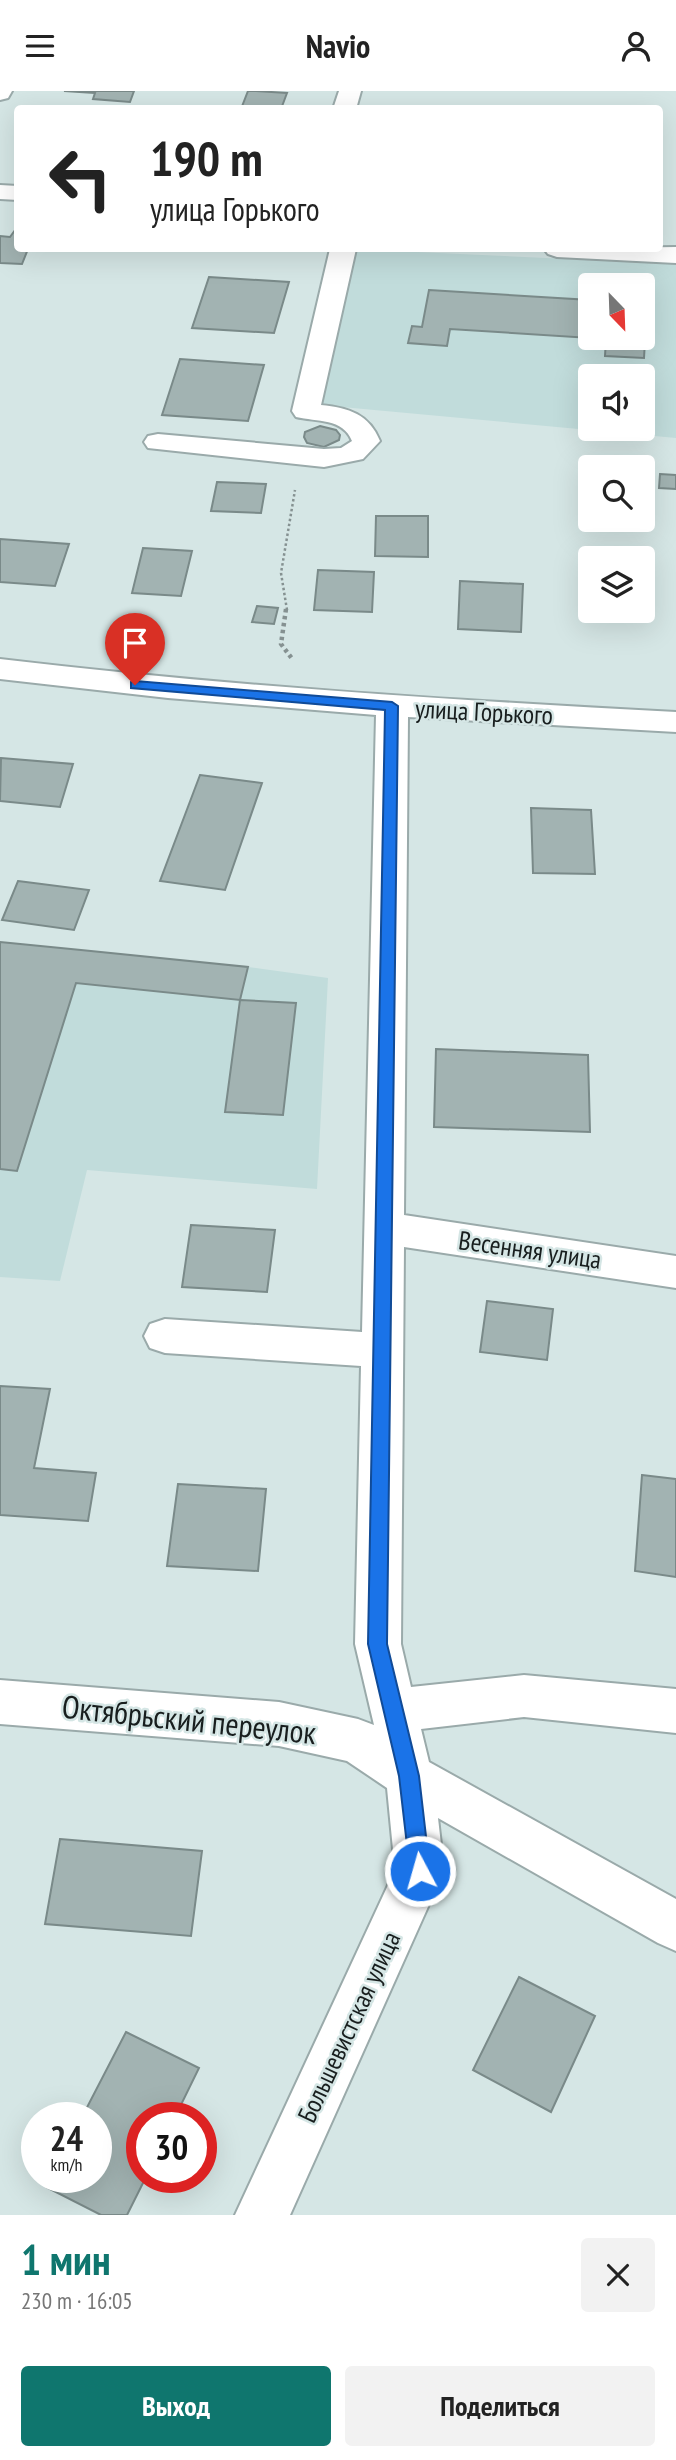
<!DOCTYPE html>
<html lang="ru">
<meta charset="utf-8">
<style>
:root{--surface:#fff;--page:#f2f2f2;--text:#222;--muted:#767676;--accent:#0f766e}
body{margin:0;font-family:"PT Sans Narrow",sans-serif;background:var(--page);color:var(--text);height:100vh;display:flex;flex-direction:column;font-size:26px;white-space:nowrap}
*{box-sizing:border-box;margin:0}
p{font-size:23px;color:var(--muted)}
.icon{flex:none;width:38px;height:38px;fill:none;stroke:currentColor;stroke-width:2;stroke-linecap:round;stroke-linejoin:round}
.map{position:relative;height:2124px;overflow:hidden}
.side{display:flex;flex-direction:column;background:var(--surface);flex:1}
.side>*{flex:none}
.hud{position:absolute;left:14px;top:14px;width:649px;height:147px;border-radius:7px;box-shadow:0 7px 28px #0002;background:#fff;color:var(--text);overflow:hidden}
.needle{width:46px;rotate:157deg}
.buttons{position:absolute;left:578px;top:182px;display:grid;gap:14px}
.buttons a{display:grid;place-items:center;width:77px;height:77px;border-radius:7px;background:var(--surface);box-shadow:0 7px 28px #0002;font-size:35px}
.speed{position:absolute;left:21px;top:2011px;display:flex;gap:14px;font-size:35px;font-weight:700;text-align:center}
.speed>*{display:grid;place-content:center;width:91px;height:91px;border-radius:50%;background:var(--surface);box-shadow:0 7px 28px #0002;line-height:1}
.speed small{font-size:18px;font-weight:400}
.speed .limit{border:10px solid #d22;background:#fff;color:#111}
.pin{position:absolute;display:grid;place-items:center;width:60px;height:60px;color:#fff;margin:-72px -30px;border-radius:50% 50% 50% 0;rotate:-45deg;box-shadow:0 0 7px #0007}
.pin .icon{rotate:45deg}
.me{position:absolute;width:77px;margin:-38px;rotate:354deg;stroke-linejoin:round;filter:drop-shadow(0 0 5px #0008)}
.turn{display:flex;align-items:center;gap:24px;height:147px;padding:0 21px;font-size:32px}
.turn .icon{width:91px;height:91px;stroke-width:2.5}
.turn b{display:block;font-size:49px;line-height:60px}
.round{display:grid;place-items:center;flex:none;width:74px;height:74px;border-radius:7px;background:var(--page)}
.overview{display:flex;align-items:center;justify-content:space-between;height:119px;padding:0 21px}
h1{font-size:42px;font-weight:700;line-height:52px;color:var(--accent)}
.primary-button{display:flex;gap:14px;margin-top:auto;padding:14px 21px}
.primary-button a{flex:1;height:80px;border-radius:7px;background:var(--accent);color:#fff;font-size:28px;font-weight:700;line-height:80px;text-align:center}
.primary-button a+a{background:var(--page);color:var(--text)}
header{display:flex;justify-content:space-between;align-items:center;height:91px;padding:0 21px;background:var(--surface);font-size:32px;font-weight:700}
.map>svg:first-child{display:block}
.built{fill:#c1dcdb;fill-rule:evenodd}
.building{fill:#a2b3b2;stroke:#7a8a89;stroke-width:2}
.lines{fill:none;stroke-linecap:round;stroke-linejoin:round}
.minor-casing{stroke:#9aaaaa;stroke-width:4}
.path-far1{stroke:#859191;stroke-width:2.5;stroke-dasharray:2.5 2.5;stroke-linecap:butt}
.path{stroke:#859191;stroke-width:4.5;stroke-dasharray:3.5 3.5;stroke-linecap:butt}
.minor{fill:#fff;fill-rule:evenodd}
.route{fill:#1a73e8;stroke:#114b97;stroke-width:2}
.labels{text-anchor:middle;stroke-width:5;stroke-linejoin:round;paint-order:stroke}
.street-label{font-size:26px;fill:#181e1e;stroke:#d5e6e5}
.near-street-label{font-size:32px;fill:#181e1e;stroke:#d5e6e5}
</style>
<header><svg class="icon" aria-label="menu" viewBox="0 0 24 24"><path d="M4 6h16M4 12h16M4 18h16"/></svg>Navio<svg class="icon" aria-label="person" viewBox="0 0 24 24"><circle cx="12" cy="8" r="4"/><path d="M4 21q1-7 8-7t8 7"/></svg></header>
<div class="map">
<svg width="676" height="2124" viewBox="0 0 676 2124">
<rect width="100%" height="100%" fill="#d5e6e5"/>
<!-- built -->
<g class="built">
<path d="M352 158 676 173V347L320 314ZM590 194H642V247H590ZM590 285H642V338H590Z"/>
<path d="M0 851 248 876 328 887 317 1098 87 1079 60 1190 0 1186Z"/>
</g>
<!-- building -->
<g class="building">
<path d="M64 0H134L130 11 93 8 95 2Z"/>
<path d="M248 0H256L287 2 281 18H241Z"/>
<path d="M18 135V158H28L22 173 0 172V145L10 146Z"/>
<path d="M209 186 289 191 274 242 192 237Z"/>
<path d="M429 199 590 209V247L450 238 447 255 408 252 412 235 422 236Z"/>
<path d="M592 247H631V249L645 250 644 267 605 265 606 248Z"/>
<path d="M180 268 264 274 248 330 162 324Z"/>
<path d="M320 335 336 339 340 344 339 349 324 356 307 352 304 346 305 341Z"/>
<path d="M660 383 676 384V398L659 397Z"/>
<path d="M217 391 266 393 261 422 211 420Z"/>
<path d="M376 425H428V466L375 465Z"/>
<path d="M0 448 69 453 55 495 0 491Z"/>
<path d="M143 457 192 460 181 505 132 502Z"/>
<path d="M318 479 374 481 372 521 314 519Z"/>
<path d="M460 490 523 493 521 541 458 538Z"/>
<path d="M257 515 278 517 274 533 252 531Z"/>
<path d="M1 667 73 673 60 716 0 710Z"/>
<path d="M200 684 262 692 225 799 160 790Z"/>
<path d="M531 717 591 719 595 783 533 782Z"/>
<path d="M18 790 89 799 74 839 2 829Z"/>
<path d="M0 851 81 859 248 876 240 909 76 892 17 1080 0 1078Z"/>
<path d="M240 909 296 912 283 1024 225 1021Z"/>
<path d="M436 958 588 964 590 1041 434 1036Z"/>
<path d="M191 1134 275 1139 267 1201 182 1196Z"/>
<path d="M487 1210 553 1218 547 1269 480 1261Z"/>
<path d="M0 1295 50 1298 34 1377 96 1382 88 1430 0 1424Z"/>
<path d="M642 1384 676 1388V1486L635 1480Z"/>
<path d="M178 1393 266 1398 258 1480 167 1475Z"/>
<path d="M60 1748 202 1760 191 1845 45 1833Z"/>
<path d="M519 1886 595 1925 551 2021 473 1979Z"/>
<path d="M126 1941 199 1977 175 2026H142V2086H146L127 2124H101L46 2096 51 2086H96V2026H82Z"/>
</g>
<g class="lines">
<defs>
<g id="minor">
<path d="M0 0H12L8 7 0 9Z"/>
<path d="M339 0H361L356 18H333Z"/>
<path d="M0 94 18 95V109L0 108Z"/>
<path d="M676 156V172L557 166 548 163 544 158Z"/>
<path d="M330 158H356L321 314C349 317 369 323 380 350L363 368 324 376 148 357 144 351 148 345 158 343 324 358 341 357 352 350C343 327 317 331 296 326L292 320Z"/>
<path d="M0 568C225 595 450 609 676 621V641L408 626 404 1124 676 1165V1197L404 1156 401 1553 411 1596 524 1584 676 1598V1642L524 1626 421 1638 429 1671 676 1808V1860L658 1852 438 1727 444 1780 290 2124H235L395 1779 387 1697 347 1670 279 1655 0 1633V1589L279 1611 358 1628 374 1634 355 1553 361 1275 165 1262 150 1257 144 1245 150 1233 165 1228 362 1241 376 624 168 607 0 588Z"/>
</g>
</defs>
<!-- minor casing -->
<use href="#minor" class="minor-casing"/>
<!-- path-far1 -->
<path class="path-far1" d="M287 519 281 482 295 399"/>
<!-- path -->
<path class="path" d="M286 518 281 553 293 569"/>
<!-- minor -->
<use href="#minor" class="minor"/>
</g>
<!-- route -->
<path class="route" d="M135 590 392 611 398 615 387 1553 419 1685 430 1780 427 1787 420 1790 413 1787 410 1780 399 1685 368 1553 385 619 131 597V591Z"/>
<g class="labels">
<!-- street labels -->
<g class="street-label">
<text transform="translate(484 621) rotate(3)" y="9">улица Горького</text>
<text transform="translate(530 1159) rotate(8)" y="9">Весенняя улица</text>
<text transform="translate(349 1936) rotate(-65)" y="9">Большевистская улица</text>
</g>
<!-- near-street labels -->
<g class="near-street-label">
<text transform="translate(189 1629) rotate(6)" y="11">Октябрьский переулок</text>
</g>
</g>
</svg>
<div class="buttons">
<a><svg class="needle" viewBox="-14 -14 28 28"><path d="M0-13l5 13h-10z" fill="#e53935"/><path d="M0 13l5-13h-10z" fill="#767676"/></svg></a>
<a><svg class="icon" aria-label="sound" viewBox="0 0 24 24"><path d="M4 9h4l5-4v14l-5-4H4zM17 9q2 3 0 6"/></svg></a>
<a><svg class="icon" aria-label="search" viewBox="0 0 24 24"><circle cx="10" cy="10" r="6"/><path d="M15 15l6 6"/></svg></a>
<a><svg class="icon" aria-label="layers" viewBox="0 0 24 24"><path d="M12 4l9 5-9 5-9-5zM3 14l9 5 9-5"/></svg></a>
</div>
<div class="speed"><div>24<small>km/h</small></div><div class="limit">30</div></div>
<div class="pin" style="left:135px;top:594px;background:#d93025"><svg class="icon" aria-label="arrive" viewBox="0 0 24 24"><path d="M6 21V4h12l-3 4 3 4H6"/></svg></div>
<svg class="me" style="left:420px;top:1780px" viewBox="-20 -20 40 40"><circle r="17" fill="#1a73e8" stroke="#fff" stroke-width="3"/><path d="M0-11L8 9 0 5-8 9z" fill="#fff"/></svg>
<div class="hud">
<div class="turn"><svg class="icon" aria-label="left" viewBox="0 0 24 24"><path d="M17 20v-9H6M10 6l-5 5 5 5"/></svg><div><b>190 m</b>улица Горького</div></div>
</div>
</div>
<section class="side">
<div class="overview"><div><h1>1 мин</h1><p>230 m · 16:05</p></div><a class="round"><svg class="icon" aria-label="close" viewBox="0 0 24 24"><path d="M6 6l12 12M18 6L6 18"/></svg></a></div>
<div class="primary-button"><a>Выход</a><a>Поделиться</a></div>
</section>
